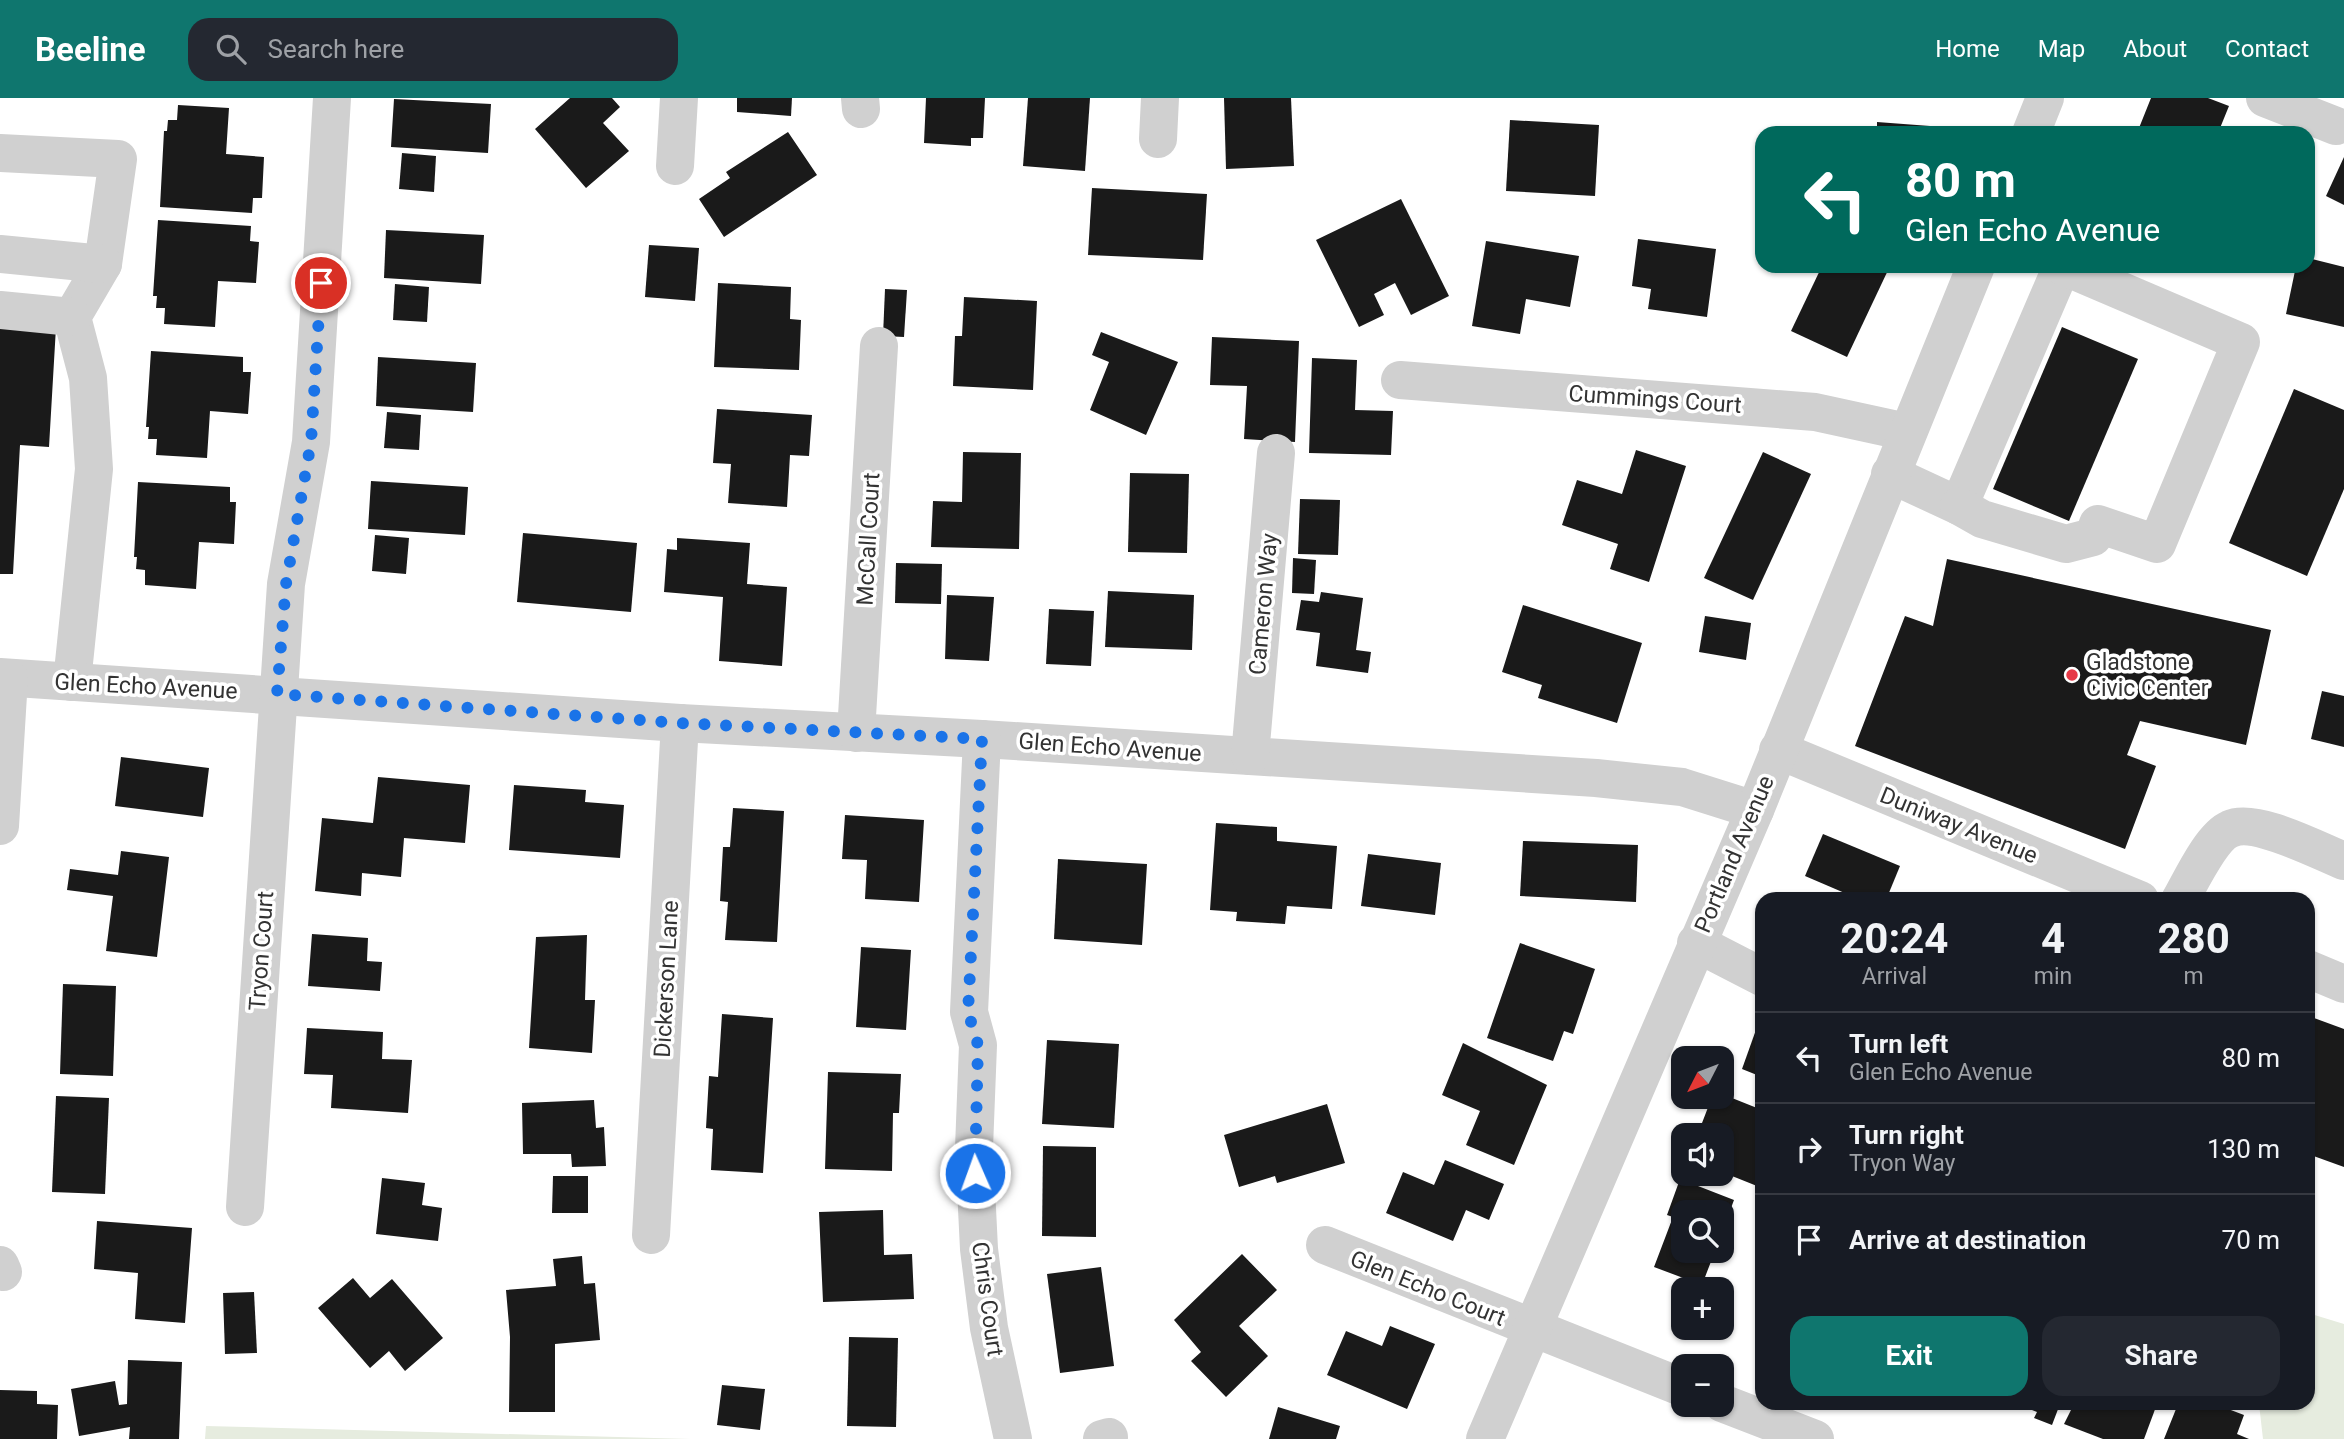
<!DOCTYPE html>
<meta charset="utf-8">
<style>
:root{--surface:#171b24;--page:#242831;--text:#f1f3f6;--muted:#9ea1a6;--line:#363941;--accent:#0f766e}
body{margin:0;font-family:Roboto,sans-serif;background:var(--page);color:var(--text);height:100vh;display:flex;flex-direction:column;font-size:26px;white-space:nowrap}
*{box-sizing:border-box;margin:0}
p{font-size:23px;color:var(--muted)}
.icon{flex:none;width:38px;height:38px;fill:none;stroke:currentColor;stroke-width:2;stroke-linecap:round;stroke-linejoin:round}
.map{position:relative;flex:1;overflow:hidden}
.sheet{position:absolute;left:1755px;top:794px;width:560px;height:518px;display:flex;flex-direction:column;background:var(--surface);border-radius:21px;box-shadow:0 2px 5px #0004}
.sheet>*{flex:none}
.hud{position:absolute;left:1755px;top:28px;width:560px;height:147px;border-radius:21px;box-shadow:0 2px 5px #0004;background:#00695c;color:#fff;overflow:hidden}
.needle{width:46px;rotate:228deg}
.controls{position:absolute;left:1671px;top:948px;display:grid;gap:14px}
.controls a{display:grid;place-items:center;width:63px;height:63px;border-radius:14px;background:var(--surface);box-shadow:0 2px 5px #0004;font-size:35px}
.pin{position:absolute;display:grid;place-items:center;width:60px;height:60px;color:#fff;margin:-30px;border:4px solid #fff;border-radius:50%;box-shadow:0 2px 7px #0007}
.me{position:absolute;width:77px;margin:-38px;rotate:358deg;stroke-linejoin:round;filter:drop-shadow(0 0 5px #0008)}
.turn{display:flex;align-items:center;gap:24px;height:147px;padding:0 35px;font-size:32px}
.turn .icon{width:91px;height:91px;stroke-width:2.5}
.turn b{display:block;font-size:49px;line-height:60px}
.eta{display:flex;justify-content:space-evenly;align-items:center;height:119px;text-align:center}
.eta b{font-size:42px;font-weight:700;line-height:49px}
.button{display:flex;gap:14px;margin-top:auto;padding:14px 35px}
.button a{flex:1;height:80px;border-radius:21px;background:var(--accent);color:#fff;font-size:28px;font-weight:700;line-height:80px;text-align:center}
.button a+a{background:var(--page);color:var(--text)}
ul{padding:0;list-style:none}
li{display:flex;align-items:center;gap:21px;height:91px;padding:0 35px;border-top:2px solid var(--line)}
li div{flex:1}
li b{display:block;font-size:26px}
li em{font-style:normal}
header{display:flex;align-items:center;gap:42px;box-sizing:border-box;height:98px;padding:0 35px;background:var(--accent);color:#fff}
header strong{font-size:33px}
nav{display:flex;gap:38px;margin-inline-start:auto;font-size:24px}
.search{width:490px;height:63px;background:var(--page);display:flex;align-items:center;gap:18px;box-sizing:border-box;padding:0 24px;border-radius:21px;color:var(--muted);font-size:26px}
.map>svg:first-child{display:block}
.green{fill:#e6ecdf}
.building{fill:#1a1a1a}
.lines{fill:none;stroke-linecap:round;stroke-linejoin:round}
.minor{stroke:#d0d0d0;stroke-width:38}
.route{stroke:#1a73e8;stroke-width:12;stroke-dasharray:0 21.6}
.poi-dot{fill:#e63946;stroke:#fff;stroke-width:2.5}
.labels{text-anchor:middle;stroke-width:7;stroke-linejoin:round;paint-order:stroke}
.street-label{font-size:23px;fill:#333;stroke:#fff}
.poi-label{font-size:23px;fill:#333;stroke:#fff;text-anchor:start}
</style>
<header>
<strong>Beeline</strong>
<div class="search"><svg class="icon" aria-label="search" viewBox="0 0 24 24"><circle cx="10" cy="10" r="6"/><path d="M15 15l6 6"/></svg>Search here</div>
<nav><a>Home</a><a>Map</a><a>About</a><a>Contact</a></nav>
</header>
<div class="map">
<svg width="2344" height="1341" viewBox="0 0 2344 1341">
<rect width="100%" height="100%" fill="#fff"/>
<!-- green -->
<g class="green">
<path d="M2308 1215 2344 1226V1341H2263L2259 1306H2308Z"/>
<path d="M206 1328 691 1341H205Z"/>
</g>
<!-- building -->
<g class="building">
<path d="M570 0H612L620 9 603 25 629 53 586 90 535 31Z"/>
<path d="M737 0H792L791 18 737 14Z"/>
<path d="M926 0H985L983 40H971V48L924 45Z"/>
<path d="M1028 0H1090L1085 73 1023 68Z"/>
<path d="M1224 0H1291L1294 68 1226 71Z"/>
<path d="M2151 0H2208L2229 8 2218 35H2137Z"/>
<path d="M394 1 491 6 488 55 391 49Z"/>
<path d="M178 7 229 10 226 56 264 59 262 100H253L252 115 160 109 164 33H167L168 22H177Z"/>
<path d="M1510 22 1599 27 1595 98 1506 93Z"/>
<path d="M1877 24 1930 28V35H1877Z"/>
<path d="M788 34 817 77 724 139 699 101 730 80 726 74Z"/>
<path d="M402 55 436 58 434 94 399 91Z"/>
<path d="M2344 59V107L2326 98Z"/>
<path d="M1092 90 1207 96 1203 162 1088 157Z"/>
<path d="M1401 101 1449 198 1411 217 1395 185 1374 196 1384 217 1359 229 1316 142Z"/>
<path d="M158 122 251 128 250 143 259 144 256 185 218 183 215 229 164 226 165 210H156L157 198H153Z"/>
<path d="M386 132 484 137 481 186 384 180Z"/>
<path d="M1638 141 1716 151 1707 219 1648 211 1651 191 1632 188Z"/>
<path d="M1486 143 1579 158 1570 209 1526 201 1520 236 1472 228Z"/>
<path d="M649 147 699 150 695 203 645 199Z"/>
<path d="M2308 160 2344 169V229L2286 216 2296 168H2308Z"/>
<path d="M1822 168H1890L1847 259 1791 233Z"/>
<path d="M718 185 791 189 790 221 801 222 799 272 714 269Z"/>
<path d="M395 186 429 189 427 224 393 222Z"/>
<path d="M885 191 907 192 904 239 883 238Z"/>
<path d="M964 199 1037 203 1033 292 953 288 955 238H962Z"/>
<path d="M0 225 56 229 49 349 20 347 13 476H0Z"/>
<path d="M2062 229 2138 261 2069 423 1993 391Z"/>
<path d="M1101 234 1178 264 1146 337 1090 312 1109 264 1092 257Z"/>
<path d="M1212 239 1299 243 1295 344 1244 341 1247 288 1210 287Z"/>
<path d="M151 253 243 259V274H251L248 316 210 313 207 360 156 357 157 341H148L149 329H146Z"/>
<path d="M378 259 476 265 473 314 376 308Z"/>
<path d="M1312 260 1357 262 1355 312 1393 313 1391 357 1309 355Z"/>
<path d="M2294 291 2344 312V391L2307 478 2229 445Z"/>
<path d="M717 311 812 317 809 358 790 357 787 409 728 405 731 366 713 365Z"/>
<path d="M387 314 421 317 419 352 384 350Z"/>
<path d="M1636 352 1686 368 1649 484 1610 471 1618 446 1562 427 1577 382 1622 396Z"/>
<path d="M963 354 1021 355 1019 451 931 449 933 403 962 404Z"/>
<path d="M1763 354 1811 376 1753 502 1704 480Z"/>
<path d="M1130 375 1189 376 1187 455 1128 454Z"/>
<path d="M371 383 468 389 465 437 368 431Z"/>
<path d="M138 384 230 389V404H236L234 446 199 444 196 491 145 487V472L136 471 137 459H134Z"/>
<path d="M1300 401 1340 402 1338 457 1298 456Z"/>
<path d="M523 435 637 445 631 514 517 504Z"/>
<path d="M375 437 409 440 406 476 372 473Z"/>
<path d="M677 440 750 445 747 486 787 489 782 568 719 563 723 499 664 494 667 451 677 452Z"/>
<path d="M1293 460 1316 462 1314 496 1292 495Z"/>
<path d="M1947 461 2271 532 2246 647 2140 623 2127 657 2156 668 2125 751 1855 648 1905 518 1933 528Z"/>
<path d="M896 465 942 466 941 506 895 505Z"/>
<path d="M1108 493 1194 497 1192 552 1105 549Z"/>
<path d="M1321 494 1363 500 1356 552 1371 554 1368 575 1316 568 1320 535 1296 532 1301 502 1319 504Z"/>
<path d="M947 497 994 499 989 563 945 561Z"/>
<path d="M1523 507 1642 545 1617 625 1538 600 1542 587 1502 574Z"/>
<path d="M1049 511 1094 513 1091 568 1046 566Z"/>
<path d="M1705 518 1751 525 1746 562 1699 554Z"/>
<path d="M2322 593 2344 598V649L2311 641Z"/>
<path d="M121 659 209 670 203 719 115 708Z"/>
<path d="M378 679 470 687 465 745 404 740 401 779 362 775 361 798 315 793 322 720 373 725Z"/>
<path d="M514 687 586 692 585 704 624 707 620 760 509 752Z"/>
<path d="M733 710 784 713 777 844 725 842 728 804 720 803 723 749H730Z"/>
<path d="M845 717 924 722 919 804 865 801 867 762 842 761Z"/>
<path d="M1216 725 1277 729V743L1337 748 1332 811 1287 808 1285 826 1236 823 1237 814 1210 812Z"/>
<path d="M1823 736 1900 768 1886 802H1861L1805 778Z"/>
<path d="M1523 743 1638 747 1636 804 1520 798Z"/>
<path d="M121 753 169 759 157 859 106 853 113 798 67 792 70 771 118 777Z"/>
<path d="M1368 756 1441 765 1435 817 1361 808Z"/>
<path d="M1058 761 1147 766 1142 847 1054 841Z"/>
<path d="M312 836 368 840 367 863 382 864 380 893 308 888Z"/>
<path d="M587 837 585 902H595L592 955 529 950 536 839Z"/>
<path d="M1520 845 1595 871 1573 936 1564 933 1553 963 1487 940Z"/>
<path d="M861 849 911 852 906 932 856 929Z"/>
<path d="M63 886 116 888 113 978 60 976Z"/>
<path d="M722 916 773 920 763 1075 711 1072 713 1031 706 1030 709 978 718 979Z"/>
<path d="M2314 920 2344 931V1069L2308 1056V935Z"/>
<path d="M1757 929 1762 931V979L1742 971Z"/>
<path d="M307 930 383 934 382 961 412 962 408 1015 331 1010 333 977 304 976Z"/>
<path d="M1047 942 1119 946 1114 1030 1042 1026Z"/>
<path d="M1463 945 1547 987 1514 1067 1466 1047 1480 1013 1442 997Z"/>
<path d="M828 974 901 976 899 1015H893L892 1073 825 1071Z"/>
<path d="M1722 996 1762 1012V1090L1722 1074V1038H1697L1712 999H1722Z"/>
<path d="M56 998 109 1000 105 1096 52 1094Z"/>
<path d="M594 1002 596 1030 604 1029 606 1068 572 1069 571 1056H523L522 1005Z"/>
<path d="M1327 1006 1345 1065 1277 1085 1275 1078 1239 1089 1224 1037Z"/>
<path d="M1043 1048 1096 1049V1139L1042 1138Z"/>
<path d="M1445 1062 1504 1086 1489 1122 1466 1112 1453 1143 1386 1115 1403 1074 1434 1087Z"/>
<path d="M553 1078H588V1115H552Z"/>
<path d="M382 1080 425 1085 422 1107 442 1110 438 1143 376 1136Z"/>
<path d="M1680 1081 1734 1102 1722 1134V1115H1684V1153H1715L1702 1187 1654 1169 1673 1119 1667 1117Z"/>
<path d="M883 1112 884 1157 912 1156 914 1201 823 1204 819 1114Z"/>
<path d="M97 1123 192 1130 185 1225 135 1221 138 1175 94 1171Z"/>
<path d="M1242 1156 1277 1192 1239 1228 1268 1258 1226 1299 1191 1263 1201 1254 1174 1222Z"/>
<path d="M582 1158 584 1186 595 1185 600 1242 555 1246V1314H509L510 1239 506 1192 556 1188 553 1161Z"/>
<path d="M1101 1169 1114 1268 1060 1275 1047 1176Z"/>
<path d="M353 1180 370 1200 392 1181 443 1240 405 1273 389 1253 370 1270 318 1210Z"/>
<path d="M254 1194 257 1255 225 1256 223 1195Z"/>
<path d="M1390 1228 1435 1246 1407 1311 1327 1277 1346 1233 1382 1248Z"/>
<path d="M849 1239 898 1240 896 1329 847 1328Z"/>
<path d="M128 1262 182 1264 179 1341H129L130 1329 79 1338 71 1291 115 1283 119 1307 127 1306Z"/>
<path d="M722 1287 765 1291 760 1332 717 1327Z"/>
<path d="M0 1292 37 1293V1306L58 1307 57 1341H0Z"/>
<path d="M2016 1306H2060L2052 1327 2034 1320 2037 1314Z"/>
<path d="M2074 1306H2157L2144 1341H2103L2064 1326Z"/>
<path d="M2178 1306H2215L2244 1317 2237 1336 2249 1341H2164Z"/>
<path d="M1278 1309 1340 1328 1336 1341H1269Z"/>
</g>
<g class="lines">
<!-- minor -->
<g class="minor">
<path d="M860 0 861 11"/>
<path d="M2265 0 2336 28"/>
<path d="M2031 35 2045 0"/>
<path d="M1158 41 1160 0"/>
<path d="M0 55 118 61 103 166 72 219 88 280 94 371 72 584"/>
<path d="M675 68 679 0"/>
<path d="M0 156 103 166"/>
<path d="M0 212 72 219"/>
<path d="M1400 282 1815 314 1907 334"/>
<path d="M1890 376 1959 408 2062 168"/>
<path d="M1959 408 1982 421 2066 446 2093 439 2098 426 2157 446 2241 244 2063 168"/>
<path d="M0 579 680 625 982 641 1596 680 1682 689 1755 712"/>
<path d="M856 635 879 248"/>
<path d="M982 641 969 914 978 947 974 1050 979 1151 989 1230 1013 1341"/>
<path d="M1778 652 2140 802"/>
<path d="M1250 658 1276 355"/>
<path d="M0 728 9 580"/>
<path d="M2180 802C2191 783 2211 739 2230 731 2255 719 2319 753 2344 763"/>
<path d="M1696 845 1762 879"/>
<path d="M2308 871 2344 886"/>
<path d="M245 1109 286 486 311 344 332 0"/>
<path d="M651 1137 680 625"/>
<path d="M1325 1147 1684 1290"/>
<path d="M0 1167 3 1174"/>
<path d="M1722 1305 1815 1341"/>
<path d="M1102 1341 1109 1339"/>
<path d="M1485 1341 1755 712 1976 168"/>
</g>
</g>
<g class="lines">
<!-- route -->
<path class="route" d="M321 185 311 344 286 486 277 596 680 625 982 641 968 914 978 947 975 1075"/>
</g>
<!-- markers -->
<circle class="poi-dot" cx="2072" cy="577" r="7"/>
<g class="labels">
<!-- street labels -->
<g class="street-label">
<text transform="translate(1655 301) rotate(4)" y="8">Cummings Court</text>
<text transform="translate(868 441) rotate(-87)" y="8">McCall Court</text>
<text transform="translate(1263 506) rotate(-85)" y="8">Cameron Way</text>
<text transform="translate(146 588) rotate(3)" y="8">Glen Echo Avenue</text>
<text transform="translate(1110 649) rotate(4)" y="8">Glen Echo Avenue</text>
<text transform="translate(1959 727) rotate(22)" y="8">Duniway Avenue</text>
<text transform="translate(1734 756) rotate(-67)" y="8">Portland Avenue</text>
<text transform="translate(261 853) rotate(-86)" y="8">Tryon Court</text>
<text transform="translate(666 881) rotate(-87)" y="8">Dickerson Lane</text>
<text transform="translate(1428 1190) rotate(22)" y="8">Glen Echo Court</text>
<text transform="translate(988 1201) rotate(82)" y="8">Chris Court</text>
</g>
<!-- poi labels -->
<g class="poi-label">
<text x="2086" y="572">Gladstone<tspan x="2086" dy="26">Civic Center</tspan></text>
</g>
</g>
</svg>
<div class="controls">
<a><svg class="needle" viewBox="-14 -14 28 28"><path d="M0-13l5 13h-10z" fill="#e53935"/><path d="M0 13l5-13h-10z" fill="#9ea1a6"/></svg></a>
<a><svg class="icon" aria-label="sound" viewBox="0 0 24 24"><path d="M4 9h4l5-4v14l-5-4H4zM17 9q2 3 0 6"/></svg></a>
<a><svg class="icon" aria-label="search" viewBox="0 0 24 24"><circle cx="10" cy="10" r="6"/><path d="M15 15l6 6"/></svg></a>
<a>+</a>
<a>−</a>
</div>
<div class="pin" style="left:321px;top:185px;background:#d93025"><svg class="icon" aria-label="arrive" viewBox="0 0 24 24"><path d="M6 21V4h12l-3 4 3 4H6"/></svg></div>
<svg class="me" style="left:975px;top:1075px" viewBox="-20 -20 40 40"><circle r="17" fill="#1a73e8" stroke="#fff" stroke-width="3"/><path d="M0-11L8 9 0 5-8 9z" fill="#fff"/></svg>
<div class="hud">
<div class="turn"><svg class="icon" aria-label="left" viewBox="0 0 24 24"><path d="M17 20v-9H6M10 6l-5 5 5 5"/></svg><div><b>80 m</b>Glen Echo Avenue</div></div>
</div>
<section class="sheet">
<div class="eta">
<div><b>20:24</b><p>Arrival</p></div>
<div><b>4</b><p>min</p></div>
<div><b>280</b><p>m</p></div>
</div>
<ul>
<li><svg class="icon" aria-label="left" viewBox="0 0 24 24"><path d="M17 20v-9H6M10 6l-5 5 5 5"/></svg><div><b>Turn left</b><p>Glen Echo Avenue</p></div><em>80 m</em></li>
<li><svg class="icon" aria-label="right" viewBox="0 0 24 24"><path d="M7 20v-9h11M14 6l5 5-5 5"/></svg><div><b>Turn right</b><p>Tryon Way</p></div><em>130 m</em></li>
<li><svg class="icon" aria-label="arrive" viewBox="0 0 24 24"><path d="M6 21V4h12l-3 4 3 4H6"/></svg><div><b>Arrive at destination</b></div><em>70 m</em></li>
</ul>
<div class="button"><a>Exit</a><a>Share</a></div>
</section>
</div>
